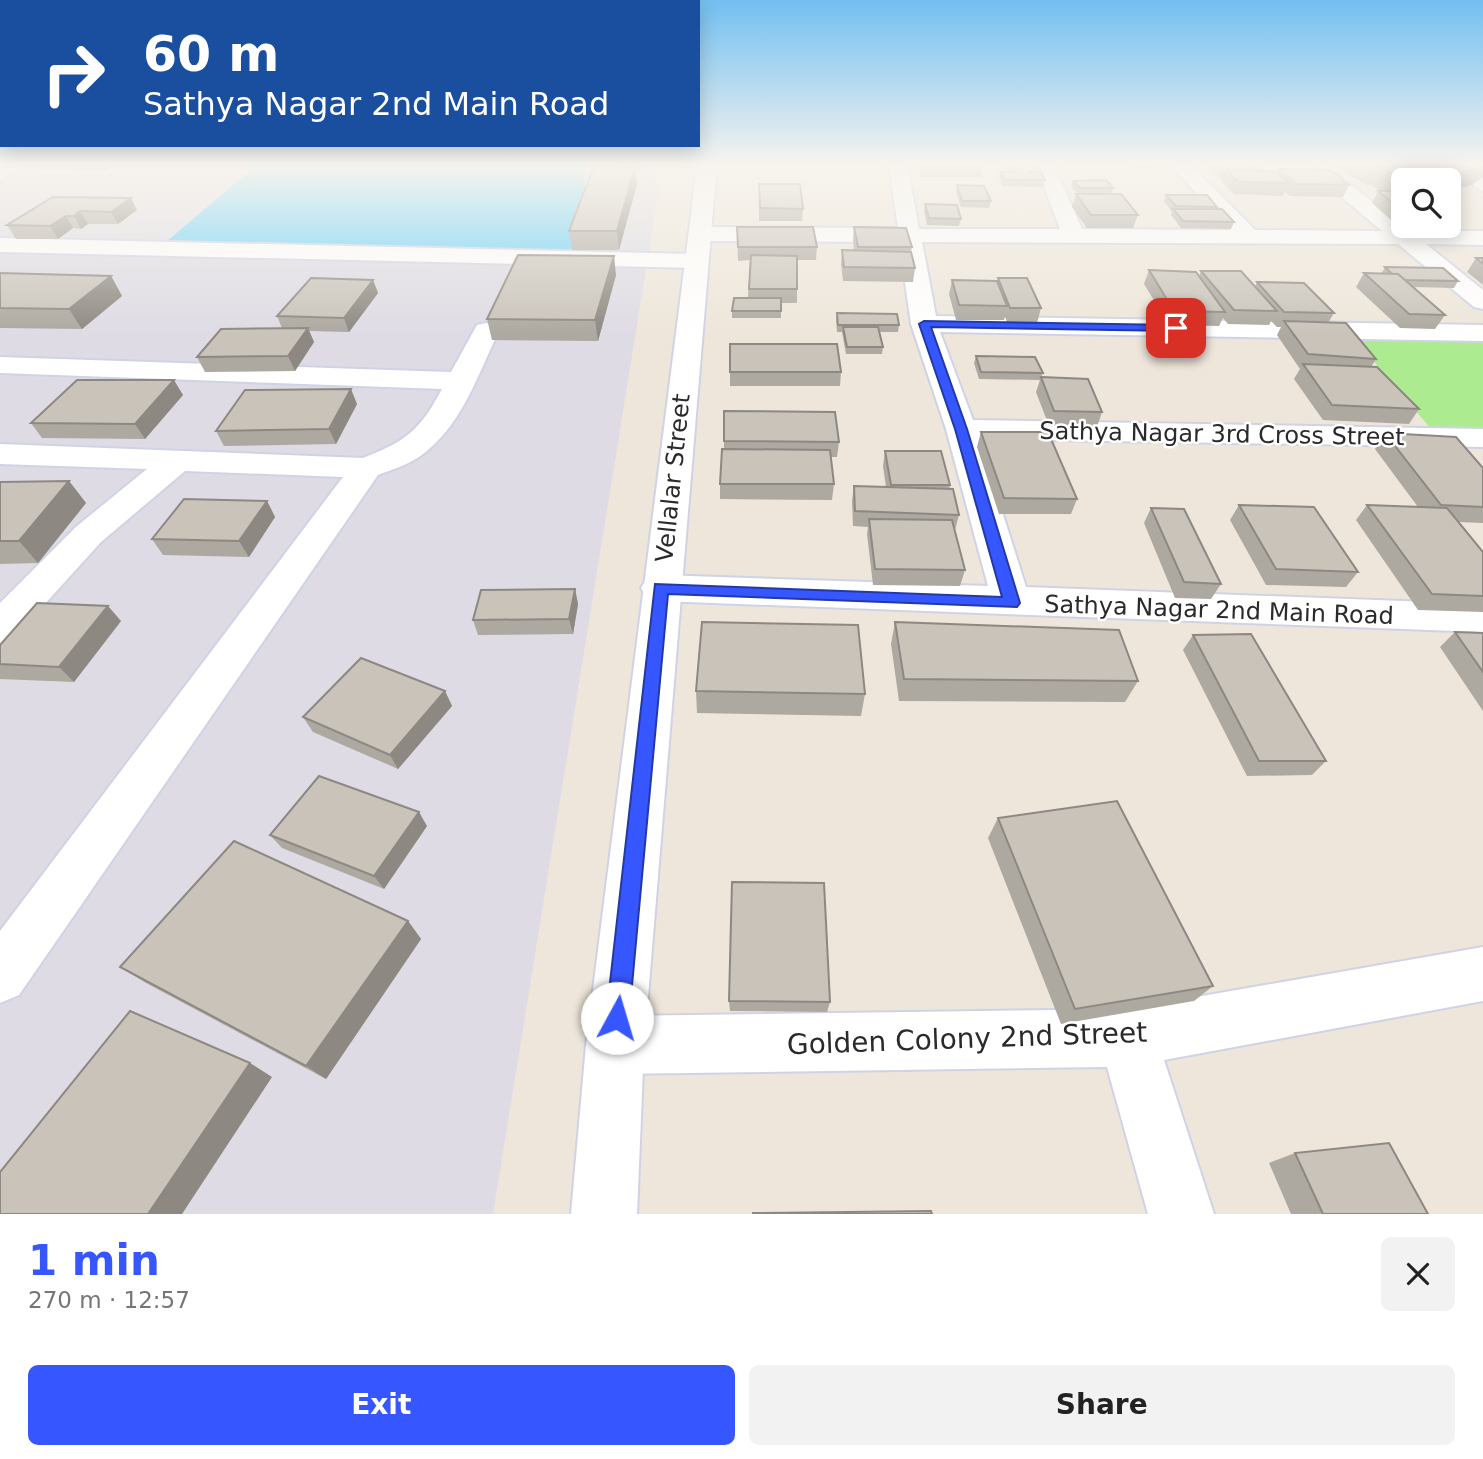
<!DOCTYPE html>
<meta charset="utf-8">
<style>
:root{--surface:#fff;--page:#f2f2f2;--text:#222;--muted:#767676;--accent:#3657ff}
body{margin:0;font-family:"DejaVu Sans",sans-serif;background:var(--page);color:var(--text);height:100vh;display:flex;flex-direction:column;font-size:26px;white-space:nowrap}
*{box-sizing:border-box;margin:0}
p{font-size:23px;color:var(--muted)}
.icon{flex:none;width:38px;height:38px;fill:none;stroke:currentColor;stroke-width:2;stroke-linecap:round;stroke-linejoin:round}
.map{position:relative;height:1214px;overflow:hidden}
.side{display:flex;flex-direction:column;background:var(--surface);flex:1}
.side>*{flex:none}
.hud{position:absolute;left:0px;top:0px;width:700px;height:147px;box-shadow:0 4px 18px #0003;background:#1a4fa0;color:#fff;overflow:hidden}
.tools{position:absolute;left:1391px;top:168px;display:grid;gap:14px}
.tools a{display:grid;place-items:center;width:70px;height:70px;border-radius:10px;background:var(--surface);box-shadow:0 4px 18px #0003;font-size:35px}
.pin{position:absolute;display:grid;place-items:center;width:60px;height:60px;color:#fff;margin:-30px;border-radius:14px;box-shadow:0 4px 10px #0006}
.me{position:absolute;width:77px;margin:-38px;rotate:6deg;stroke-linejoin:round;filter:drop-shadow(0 0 5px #0008)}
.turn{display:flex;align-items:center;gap:24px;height:147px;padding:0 28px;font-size:32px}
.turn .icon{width:91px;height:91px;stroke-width:2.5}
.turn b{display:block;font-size:49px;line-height:60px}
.round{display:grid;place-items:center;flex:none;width:74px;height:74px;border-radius:10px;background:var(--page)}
.summary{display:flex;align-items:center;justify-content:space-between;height:119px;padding:0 28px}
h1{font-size:42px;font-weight:700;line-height:52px;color:var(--accent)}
.cta{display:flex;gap:14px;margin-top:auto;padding:14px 28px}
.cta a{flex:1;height:80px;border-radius:10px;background:var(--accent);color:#fff;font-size:28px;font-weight:700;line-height:80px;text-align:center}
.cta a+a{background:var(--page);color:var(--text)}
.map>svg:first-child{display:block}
.industrial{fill:#dedbe5}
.green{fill:#adeb90}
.water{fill:#61d0fc}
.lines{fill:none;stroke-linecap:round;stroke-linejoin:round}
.minor-casing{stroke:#cfd3e5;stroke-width:4}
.tertiary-casing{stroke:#cfd3e5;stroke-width:4}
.minor{fill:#fff;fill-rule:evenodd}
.tertiary{fill:#fff;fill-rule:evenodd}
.wall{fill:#ada8a0}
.shaded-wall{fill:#8d8882}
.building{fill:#c9c3ba;stroke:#8d8882;stroke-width:2}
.route{fill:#3657ff;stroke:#2339a6;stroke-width:2}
.labels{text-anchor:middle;stroke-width:5;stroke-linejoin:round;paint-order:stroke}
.street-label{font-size:24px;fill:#2a2a2a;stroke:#fff}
.near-street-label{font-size:28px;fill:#2a2a2a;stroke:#fff}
</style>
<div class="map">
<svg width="1483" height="1214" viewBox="0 0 1483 1214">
<rect width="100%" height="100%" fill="#eee6da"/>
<!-- industrial -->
<path class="industrial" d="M0 165H650L659 189 493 1214H0Z"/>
<!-- green -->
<path class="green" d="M1353 337 1483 340V431L1432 430Z"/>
<!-- water -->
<path class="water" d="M257 165H586L579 255 167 241Z"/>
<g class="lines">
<defs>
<g id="minor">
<path d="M889 165H907L919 229H1060L1036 165H1054L1082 229 1231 230 1170 165H1191L1255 230 1382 231 1315 175 1312 171 1322 165 1329 167 1409 231H1483V245L1426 244 1483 290V309L1474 307 1398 244 922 242 936 316 1483 325V341L940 332 973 420 1483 429V447L979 439 1026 587 1483 604V632L660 601 647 598 641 588 647 578 660 575 988 586 946 429 911 324 899 242 699 241 688 234 699 227 898 228Z"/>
<path d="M1474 173 1483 176V191L1464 179Z"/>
<path d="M0 238 696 254 704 256 708 261 704 266 696 268 0 252Z"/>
<path d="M486 323 495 325 499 331C477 376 462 427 419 457 407 465 391 470 378 475L19 995 0 1003V931L343 477 185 471 101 542 14 638 0 643V603L77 526 147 469 0 464V444L363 458C407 441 420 430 442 389L0 373V357L451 372 477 325Z"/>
<path d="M1483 947V1001L1164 1060 1214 1214H1148L1107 1067 615 1074 595 1065 586 1045 595 1025 615 1016 1128 1009Z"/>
</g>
<g id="tertiary">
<path d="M0 165H23L0 179Z"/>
<path d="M686 165H707L716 173 644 1045 637 1214H571L586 1045 696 175Z"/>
</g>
</defs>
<!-- minor casing -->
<use href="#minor" class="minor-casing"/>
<!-- tertiary casing -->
<use href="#tertiary" class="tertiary-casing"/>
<!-- minor -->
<use href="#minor" class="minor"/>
<!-- tertiary -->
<use href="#tertiary" class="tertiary"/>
</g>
<!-- wall -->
<g class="wall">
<path d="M39 165H114L104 171 41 169Z"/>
<path d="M917 165H983L981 177H921Z"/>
<path d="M1007 165H1038L1042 171 1041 173 1045 180 1043 187 1002 186 999 178 1000 172H1010Z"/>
<path d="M1129 165H1178V166L1132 168Z"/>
<path d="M1212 165H1253L1259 170 1277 172 1279 169 1349 185 1343 197 1290 196 1285 192 1283 196 1234 194 1222 182 1223 180 1210 168Z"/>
<path d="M1331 165H1483L1472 185 1404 180V226H1441L1439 230 1401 229 1372 203 1378 191H1380L1370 184 1369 186Z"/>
<path d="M635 167 637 184 619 250H572L569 231Z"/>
<path d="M1073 181 1113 188 1111 194 1138 215 1133 228H1087L1072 207 1076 194H1078L1071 187Z"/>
<path d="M759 184 803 209 802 221H759Z"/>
<path d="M957 185 991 201 989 208 961 207 956 192Z"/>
<path d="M1166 195 1217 207 1216 209 1234 222 1231 229 1181 228 1171 215 1172 212 1164 201Z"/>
<path d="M53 197 137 210 118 224H88L81 229 73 228 58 239H16L7 225Z"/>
<path d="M925 204 961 219 959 226 927 225 924 211Z"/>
<path d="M737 227 817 247 816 260H797V303H781V318H732V311L748 298 750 260 738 261Z"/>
<path d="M854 227 912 247 911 252 915 268 913 282 843 281 841 264 842 250 854 251 853 240Z"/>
<path d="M1476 258H1483V285L1467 272Z"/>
<path d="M1385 267 1458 281 1454 288 1413 287 1445 315 1435 329 1400 328 1356 287 1364 273 1381 274Z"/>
<path d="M1149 270 1199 276 1201 271 1255 287 1257 282 1334 313 1328 323 1376 359 1371 367 1419 409 1409 424 1323 420 1294 379 1300 369 1277 335 1281 327H1277L1271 321 1269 325 1228 324 1223 318 1219 326 1169 325 1144 284Z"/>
<path d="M0 273 111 276 122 296 82 329 0 328Z"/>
<path d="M616 275 598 341 492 340 487 319Z"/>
<path d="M998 278 1041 308 1037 323 1007 322 1005 317 1004 320H956L949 294 952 280 997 281Z"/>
<path d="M373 280 378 293 349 332 309 331 314 342 295 371 205 372 197 357 282 328 277 316Z"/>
<path d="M837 313 899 325 898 332H879L883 347 882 354H846L842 332H837L836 320Z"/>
<path d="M730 344 841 372 840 386H730Z"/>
<path d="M976 356 1043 373 1041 377 1102 412 1097 427 1049 426 1036 392 1040 380 979 379 974 363Z"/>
<path d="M183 395 145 439 42 438 31 423Z"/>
<path d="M357 404 336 444 224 446 216 431Z"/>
<path d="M724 411 839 442 837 457H831L834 484 832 500 720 499V484L724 449Z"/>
<path d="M981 432 1077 499 1071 514H999L977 447Z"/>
<path d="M1385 433 1483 468V523L1458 522 1483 552V612L1418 610 1356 520 1367 505 1418 507 1375 449Z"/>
<path d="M885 451 950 485 949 489 959 515 955 530 965 570 960 586 873 585 867 534 868 527 853 526 852 501 854 486 886 487 883 466Z"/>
<path d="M69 481 86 503 38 563 0 564V482Z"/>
<path d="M267 501 275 517 249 557 163 555 152 539Z"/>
<path d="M1239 505 1358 572 1346 587 1266 585 1230 520Z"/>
<path d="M1151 508 1221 584 1211 599 1175 598 1144 523Z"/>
<path d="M575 589 578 604 573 634 478 635 473 620Z"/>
<path d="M121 621 74 682 0 679V645Z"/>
<path d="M895 622 1138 681 1125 702 899 701 891 644Z"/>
<path d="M1455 632 1483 633V711L1440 647Z"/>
<path d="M1193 635 1326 761 1312 775 1247 776 1183 650Z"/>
<path d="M445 691 452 706 398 769 313 732 303 717Z"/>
<path d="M696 691 865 694 861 716 697 713Z"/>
<path d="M998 818 1213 986 1194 1001 1061 1024 988 838Z"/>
<path d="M427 826 384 889 282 848 270 835Z"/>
<path d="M408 921 421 939 326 1079 146 983 120 967Z"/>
<path d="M729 1001 830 1002 827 1012 730 1011Z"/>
<path d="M1295 1153 1428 1214H1291L1269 1163Z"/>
</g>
<!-- shaded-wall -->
<g class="shaded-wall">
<path d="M101 165H114L104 171Z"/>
<path d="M635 167 637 184 619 250 617 231Z"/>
<path d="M1483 168V177L1472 185 1449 190V180H1413Z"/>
<path d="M131 198 137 210 118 224 111 212Z"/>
<path d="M80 211 88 224 81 229 74 216Z"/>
<path d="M66 216 73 228 58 239 50 226Z"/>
<path d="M614 256 616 275 598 341 595 320Z"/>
<path d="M111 276 122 296 82 329 69 309Z"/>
<path d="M373 280 378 293 349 332 344 318Z"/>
<path d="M308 328 314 342 295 371 288 356Z"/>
<path d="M174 380 183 395 145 439 135 424Z"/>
<path d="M351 389 357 404 336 444 329 429Z"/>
<path d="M69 481 86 503 38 563 19 541Z"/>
<path d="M267 501 275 517 249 557 239 541Z"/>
<path d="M575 589 578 604 573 634 569 619Z"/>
<path d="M108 606 121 621 74 682 59 667Z"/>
<path d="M445 691 452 706 398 769 390 755Z"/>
<path d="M419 812 427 826 384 889 374 876Z"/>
<path d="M408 921 421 939 326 1079 306 1066Z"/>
<path d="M250 1063 272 1077 182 1214H148Z"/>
</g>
<!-- building -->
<g class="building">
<path d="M1011 165H1038L1042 171 1028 172H1041L1045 180H1004L1000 172H1016Z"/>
<path d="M1216 165H1253L1259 170H1227L1225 174Z"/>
<path d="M1359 165H1367L1377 171 1375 174Z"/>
<path d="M1377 165H1483V168L1404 181Z"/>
<path d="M594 166 635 167 617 231H569Z"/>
<path d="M1279 169 1331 170 1349 185 1296 184Z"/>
<path d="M1227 170 1275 171 1289 183 1239 182Z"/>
<path d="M1106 180 1113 188H1080L1073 181Z"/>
<path d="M759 184H800L803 209 760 208Z"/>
<path d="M957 185 984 186 991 201H962Z"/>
<path d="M1378 191H1404V212Z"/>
<path d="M1076 194H1121L1138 215H1091Z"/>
<path d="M1166 195H1207L1217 207 1176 206Z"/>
<path d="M53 197 131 198 111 212 80 211 74 216H66L50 226 7 225Z"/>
<path d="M925 204 957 205 961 219 929 218Z"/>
<path d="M1173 209H1222L1234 222 1183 221Z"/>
<path d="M737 227H813L817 247H738Z"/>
<path d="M854 227 906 228 912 247H858Z"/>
<path d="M842 250 911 252 915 268 844 267Z"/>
<path d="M518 255 614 256 595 320 487 319Z"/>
<path d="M751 255 797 256V289H749Z"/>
<path d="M1476 258H1483V264Z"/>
<path d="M1385 267 1443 268 1458 281 1404 280 1398 274H1392Z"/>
<path d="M1149 270 1196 272 1225 312 1174 311Z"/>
<path d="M1201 271H1241L1277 311 1234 310Z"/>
<path d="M0 273 111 276 69 309 0 308Z"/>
<path d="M1364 273 1398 274 1445 315 1409 314Z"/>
<path d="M311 278 373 280 344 318 277 316Z"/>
<path d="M998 278H1027L1041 308H1010Z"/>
<path d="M952 280 997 281 1007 306 959 305Z"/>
<path d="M1257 282 1304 283 1334 313 1284 312Z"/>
<path d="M734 298H781V311H732Z"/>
<path d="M837 313 897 314 899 325H838Z"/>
<path d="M1284 321 1346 323 1376 359 1308 354Z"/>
<path d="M843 327H878L883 347H847Z"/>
<path d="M308 328 288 356 197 357 221 329Z"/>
<path d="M730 344H837L841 372H730Z"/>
<path d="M976 356 1035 357 1043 373 981 372Z"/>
<path d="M1303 364 1377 367 1419 409 1332 405Z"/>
<path d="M1041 377 1088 379 1102 412 1054 411Z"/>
<path d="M77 380H174L135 424 31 423Z"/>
<path d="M351 389 329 429 216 431 245 390Z"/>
<path d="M724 411 835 412 839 442 724 441Z"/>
<path d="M981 432H1048L1077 499 1004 498Z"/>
<path d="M1385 433 1456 437 1483 468V507L1441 505Z"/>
<path d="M722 449 830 450 834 484H720Z"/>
<path d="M885 451H941L950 485H891Z"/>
<path d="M69 481 19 541H0V482Z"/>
<path d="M854 486 953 489 959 515 855 511Z"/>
<path d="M184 499 267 501 239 541 152 539Z"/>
<path d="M1239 505 1314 507 1358 572 1276 569Z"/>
<path d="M1367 505 1447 508 1483 552V596L1432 594Z"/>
<path d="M1151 508 1184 509 1221 584 1184 582Z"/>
<path d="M869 519 952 520 965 570 875 569Z"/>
<path d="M575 589 569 619 473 620 481 590Z"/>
<path d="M37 603 108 606 59 667 0 664V645Z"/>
<path d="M702 622 858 625 865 694 696 691Z"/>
<path d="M895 622 1119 630 1138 681 904 679Z"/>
<path d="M1455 632 1483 633V672Z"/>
<path d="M1251 634 1326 761H1259L1193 635Z"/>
<path d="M361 658 445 691 390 755 303 717Z"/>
<path d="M319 776 419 812 374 876 270 835Z"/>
<path d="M1117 801 1213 986 1075 1009 998 818Z"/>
<path d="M234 841 408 921 306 1066 120 967Z"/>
<path d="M732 882 824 883 830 1002 729 1001Z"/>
<path d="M130 1011 250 1063 148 1214H0V1172Z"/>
<path d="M1389 1143 1428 1214H1323L1295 1153Z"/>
<path d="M931 1211 932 1214H753V1213Z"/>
</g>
<!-- sky -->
<linearGradient id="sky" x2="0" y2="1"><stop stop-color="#72bff0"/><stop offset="0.49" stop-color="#f7f4ee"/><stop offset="1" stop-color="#f7f4ee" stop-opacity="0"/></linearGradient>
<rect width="1483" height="335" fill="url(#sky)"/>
<!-- route -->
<path class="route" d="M924 321 1176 325 1181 328 1176 331 931 327 967 429 1020 603 1017 607 668 594 629 1018 626 1027 617 1030 609 1027 606 1018 655 584 1002 597 955 429 919 324Z"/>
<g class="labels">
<!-- street labels -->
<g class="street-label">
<text transform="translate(1222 434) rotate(1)" y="8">Sathya Nagar 3rd Cross Street</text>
<text transform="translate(673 478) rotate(-84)" y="8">Vellalar Street</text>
<text transform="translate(1219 610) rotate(2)" y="8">Sathya Nagar 2nd Main Road</text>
</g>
<!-- near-street labels -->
<g class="near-street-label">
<text transform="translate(967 1038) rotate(-2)" y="10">Golden Colony 2nd Street</text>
</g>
</g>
</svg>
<div class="tools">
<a><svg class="icon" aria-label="search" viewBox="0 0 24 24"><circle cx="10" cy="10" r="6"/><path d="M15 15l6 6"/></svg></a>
</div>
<div class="pin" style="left:1176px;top:328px;background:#d93025"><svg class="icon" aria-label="arrive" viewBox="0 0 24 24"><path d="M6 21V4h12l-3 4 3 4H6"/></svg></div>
<svg class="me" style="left:617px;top:1018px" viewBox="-20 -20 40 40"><circle r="19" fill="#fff"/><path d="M0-13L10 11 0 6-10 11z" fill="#3657ff"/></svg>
<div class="hud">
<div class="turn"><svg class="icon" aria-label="right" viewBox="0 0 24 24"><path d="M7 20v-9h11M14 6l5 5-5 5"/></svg><div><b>60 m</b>Sathya Nagar 2nd Main Road</div></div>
</div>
</div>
<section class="side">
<div class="summary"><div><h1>1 min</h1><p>270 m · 12:57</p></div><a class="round"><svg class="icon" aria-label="close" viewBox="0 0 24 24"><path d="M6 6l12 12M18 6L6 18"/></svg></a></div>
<div class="cta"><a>Exit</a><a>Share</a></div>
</section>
